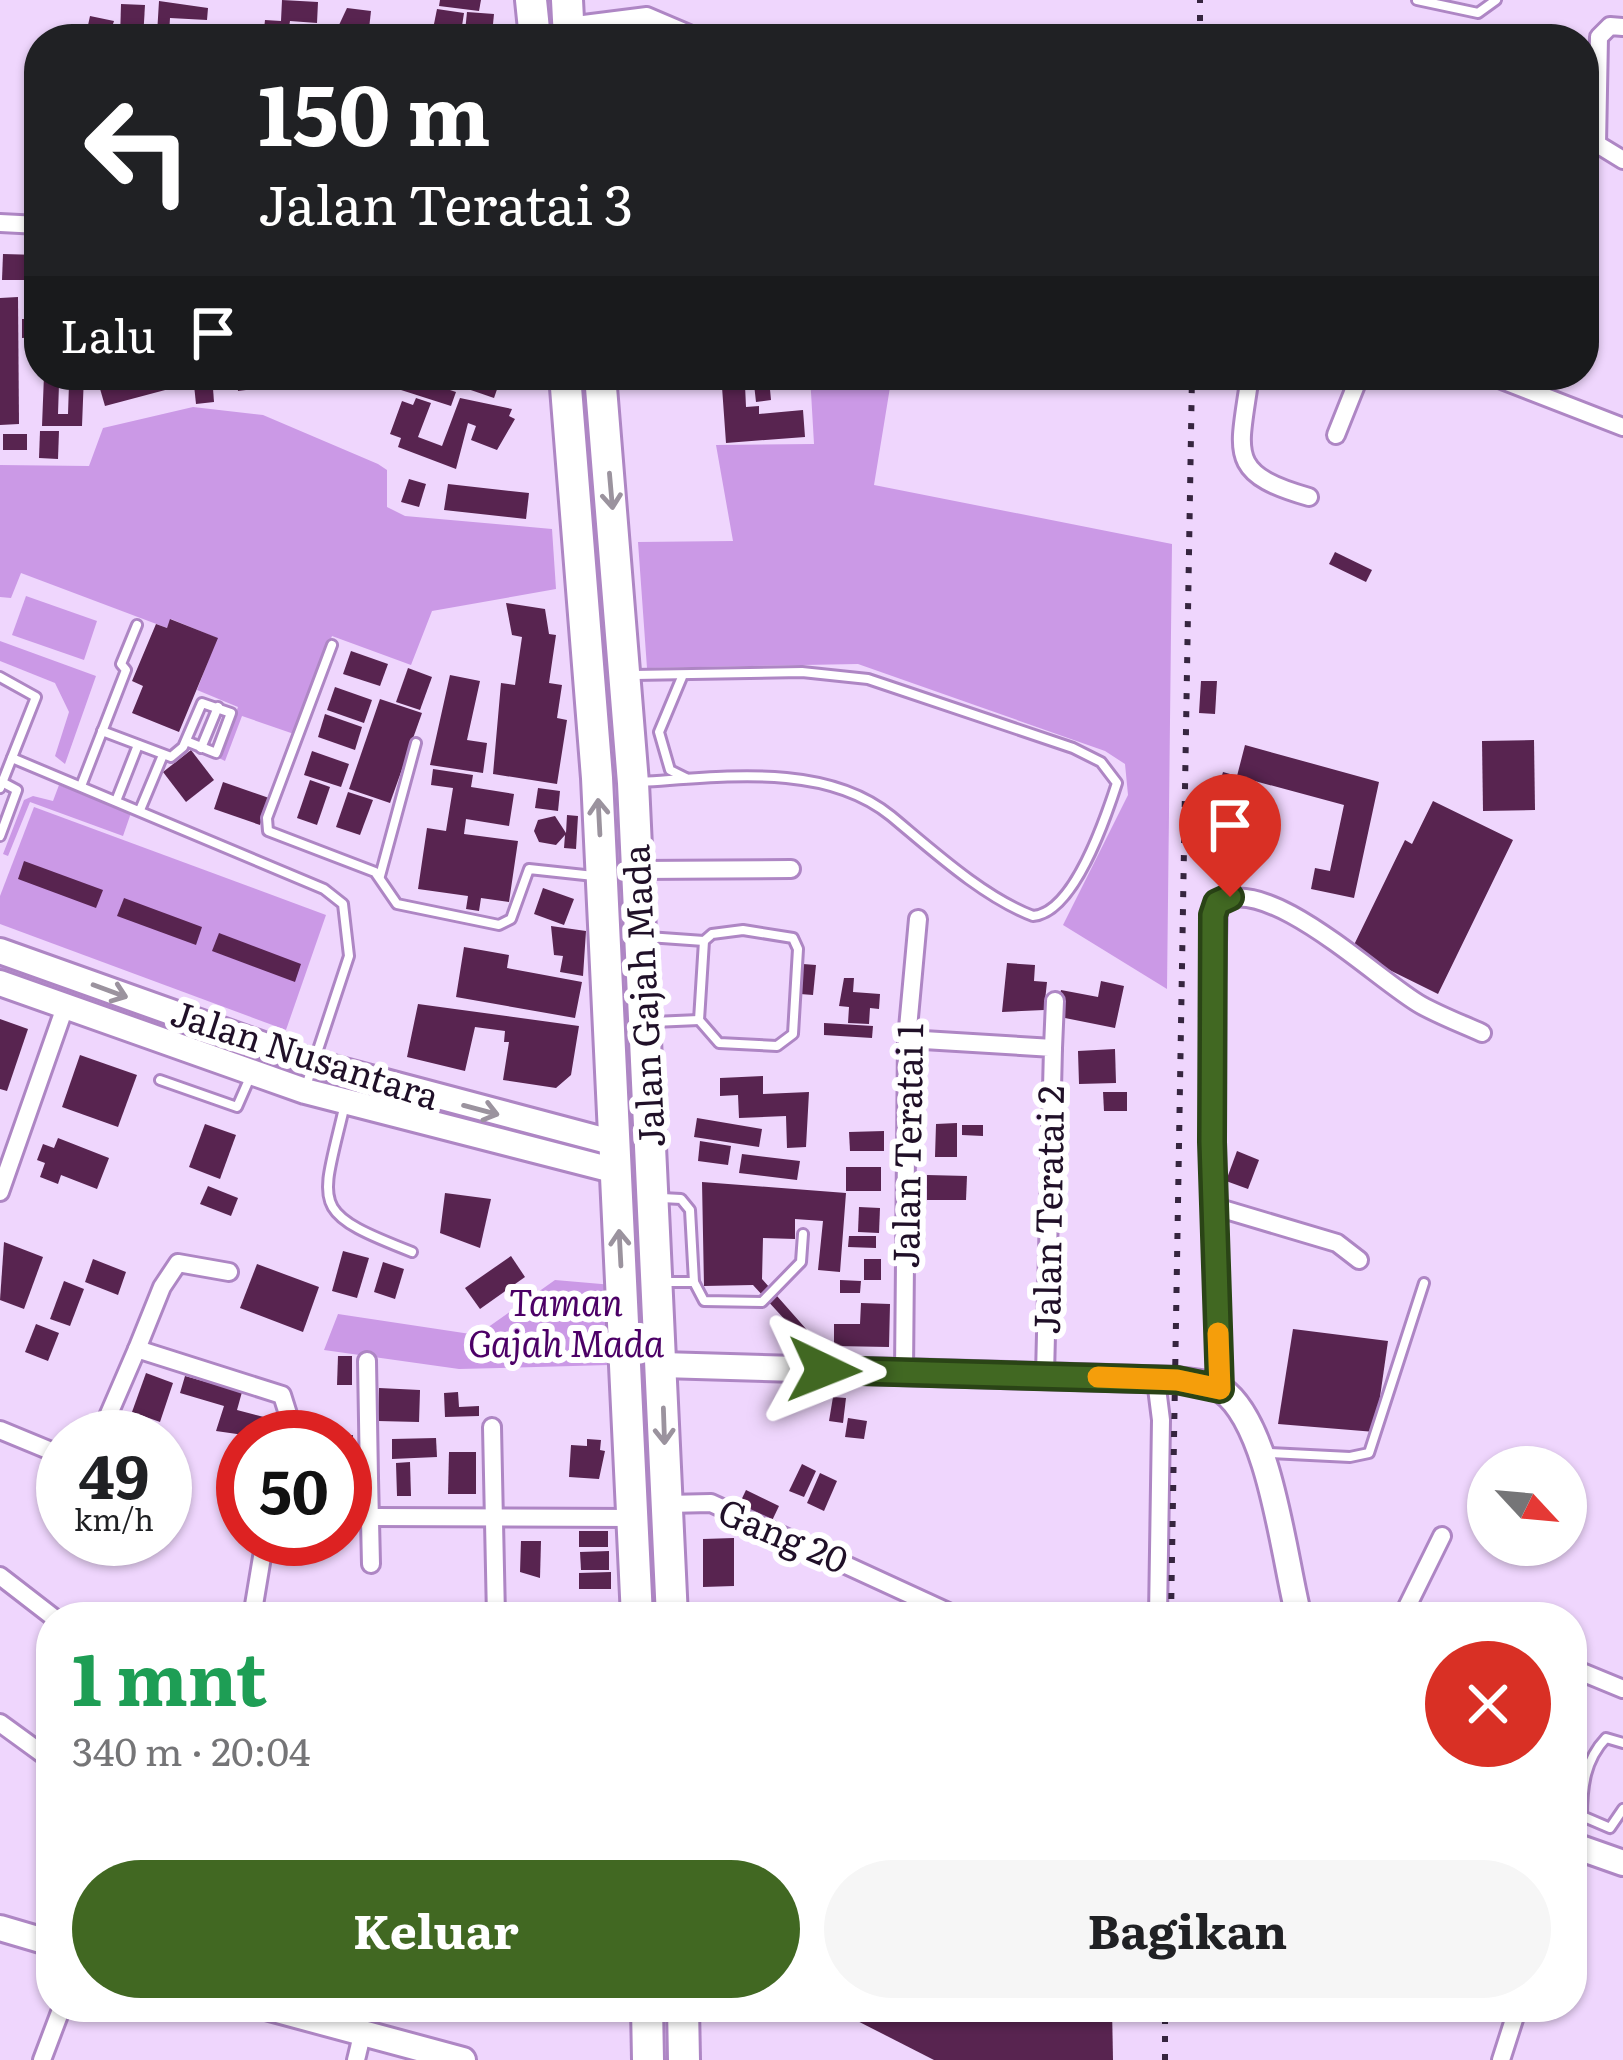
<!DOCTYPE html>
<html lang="id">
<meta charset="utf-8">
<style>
:root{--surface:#fff;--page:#f6f6f6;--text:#202124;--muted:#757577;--accent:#416822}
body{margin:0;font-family:Literata,serif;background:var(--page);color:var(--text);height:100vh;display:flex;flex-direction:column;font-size:45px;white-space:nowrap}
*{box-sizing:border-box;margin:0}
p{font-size:39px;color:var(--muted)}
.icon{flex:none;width:66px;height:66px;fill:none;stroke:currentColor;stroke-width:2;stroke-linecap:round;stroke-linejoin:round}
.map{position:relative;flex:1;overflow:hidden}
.side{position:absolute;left:36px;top:1602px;width:1551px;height:420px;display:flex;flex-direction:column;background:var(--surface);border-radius:48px;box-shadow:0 3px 9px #0004}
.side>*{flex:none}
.top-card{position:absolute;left:24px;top:24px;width:1575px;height:366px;border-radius:48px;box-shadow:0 3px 9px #0004;background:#202124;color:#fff;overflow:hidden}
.needle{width:78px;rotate:116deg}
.buttons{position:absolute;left:1467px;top:1446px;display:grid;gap:24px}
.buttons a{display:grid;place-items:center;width:120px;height:120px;border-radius:50%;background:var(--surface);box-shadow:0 3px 9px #0004;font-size:60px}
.speed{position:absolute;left:36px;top:1410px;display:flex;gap:24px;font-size:60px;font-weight:700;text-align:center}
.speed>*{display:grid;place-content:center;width:156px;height:156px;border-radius:50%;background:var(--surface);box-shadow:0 3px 9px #0004;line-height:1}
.speed small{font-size:30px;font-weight:400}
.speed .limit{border:18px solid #d22;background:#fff;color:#111}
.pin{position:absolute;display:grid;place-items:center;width:102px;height:102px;color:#fff;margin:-123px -51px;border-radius:50% 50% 50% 0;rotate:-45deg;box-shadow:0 0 12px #0007}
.pin .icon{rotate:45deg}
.me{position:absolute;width:132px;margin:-66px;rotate:92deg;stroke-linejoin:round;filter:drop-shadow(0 0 9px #0008)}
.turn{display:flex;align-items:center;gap:42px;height:252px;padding:0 36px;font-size:54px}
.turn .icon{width:156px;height:156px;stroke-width:2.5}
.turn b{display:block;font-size:84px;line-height:102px}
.then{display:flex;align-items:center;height:114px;padding:0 36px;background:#0003;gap:24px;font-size:45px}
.round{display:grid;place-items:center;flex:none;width:126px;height:126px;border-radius:63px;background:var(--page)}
.summary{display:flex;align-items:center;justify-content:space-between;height:204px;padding:0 36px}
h1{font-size:72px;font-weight:700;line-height:90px;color:#1e9e55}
.cta{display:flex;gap:24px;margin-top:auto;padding:24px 36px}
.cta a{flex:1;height:138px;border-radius:72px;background:var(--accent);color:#fff;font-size:48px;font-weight:700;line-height:138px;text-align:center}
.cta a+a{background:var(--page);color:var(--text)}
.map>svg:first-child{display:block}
.green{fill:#cb99e6}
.building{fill:#582450;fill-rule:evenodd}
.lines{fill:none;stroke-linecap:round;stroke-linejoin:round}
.lane-casing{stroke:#ae86c4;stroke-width:14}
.street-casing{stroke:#ae86c4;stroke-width:22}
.secondary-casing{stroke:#ae86c4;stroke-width:30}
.highway-casing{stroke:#ae86c4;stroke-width:36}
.lane{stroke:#fff;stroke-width:8}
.street{stroke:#fff;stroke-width:16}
.secondary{stroke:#fff;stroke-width:24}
.highway{stroke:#fff;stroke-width:30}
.rail{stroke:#36253f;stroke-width:6;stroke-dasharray:6 12;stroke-linecap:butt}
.oneway{stroke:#9b939e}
.route-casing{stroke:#2a4416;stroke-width:30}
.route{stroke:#416822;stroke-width:21}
.slow{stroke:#f59e0b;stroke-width:21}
.labels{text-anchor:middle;stroke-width:12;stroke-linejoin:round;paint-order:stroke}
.street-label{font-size:36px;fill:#201028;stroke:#fff}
.park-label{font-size:36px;font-style:italic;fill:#4c0066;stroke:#fff}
</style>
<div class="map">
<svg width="1623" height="2060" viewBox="0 0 1623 2060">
<rect width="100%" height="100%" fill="#efd6fd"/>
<!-- green -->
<g class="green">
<path d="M810 375H892L874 485 1172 544 1167 989 1063 925 1128 795 1125 764 1105 751 858 664 647 668 638 542 733 541 716 445 814 444Z"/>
<path d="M193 407 263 415 378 464 387 470V507L405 516 552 529 556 589 432 611 411 665 332 636 294 734 242 716 225 761 219 758 238 707 197 690 217 638 171 619 167 628 21 573 11 598 0 597V465L89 466 103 428Z"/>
<path d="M26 596 97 621 84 660 12 635Z"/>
<path d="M0 641 96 676 65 764 55 756 69 712 55 683 0 661Z"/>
<path d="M59 785 131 813 123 836 30 802 8 856 3 854 24 800 33 796 53 801Z"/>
<path d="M34 807 326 915 286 1030 0 924V896Z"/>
<path d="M0 961 300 1069V1073L295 1076 0 972Z"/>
<path d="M555 1280 613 1285 610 1365 459 1369 324 1350 338 1314 477 1335Z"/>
</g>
<!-- building -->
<g class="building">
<path d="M282 0 318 2 317 23 290 21 288 34 263 39 265 20 281 21Z"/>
<path d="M440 0H481L479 11 439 6Z"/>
<path d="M159 1 208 8 207 20 170 18 169 35 157 34Z"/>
<path d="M121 4 145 5 143 39H120Z"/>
<path d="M347 8 371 11 369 29 339 25Z"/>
<path d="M437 9 464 13 460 39H431Z"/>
<path d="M467 12 494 14 492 34 465 32Z"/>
<path d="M90 16 114 21 108 39H85Z"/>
<path d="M404 24 428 28 426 39 402 38Z"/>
<path d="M292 25 320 29 319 39H290Z"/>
<path d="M31 120 39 121V181L25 180Z"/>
<path d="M3 254 39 255V280H2Z"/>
<path d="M18 297 19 424 0 425V298Z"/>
<path d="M34 305 39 306V337L22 338V319H33Z"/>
<path d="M44 375H84L82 426H42ZM59 384H69L68 414H58Z"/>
<path d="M96 375H181L184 385 105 406Z"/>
<path d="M193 375H212L214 402 196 404Z"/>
<path d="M236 375H252L254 389 238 391Z"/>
<path d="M379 375H435L432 384 456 392 451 406 376 382Z"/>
<path d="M439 375 460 378 456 390 437 383Z"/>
<path d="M466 375H502L494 398 462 387Z"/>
<path d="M753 375H777L769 379 771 400 756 402Z"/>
<path d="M745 385 746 407 759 406V414L803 410 805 437 726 443 722 387Z"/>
<path d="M416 398 431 403 418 437 442 446 460 398 512 409 509 416 515 419 497 450 471 440 476 426 468 423 456 469 398 447 401 438 390 434 402 401 413 405Z"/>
<path d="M40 431H59L58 459 39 458Z"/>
<rect x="3" y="434" width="24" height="16"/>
<path d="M409 479 426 484 419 507 401 502Z"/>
<path d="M448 484 529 493 526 519 444 510Z"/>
<path d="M1335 552 1372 570 1366 582 1329 564Z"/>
<path d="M506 603 545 609 549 634 556 635 549 683 562 685 557 718 567 720 557 784 493 774 501 683 515 685 522 637 512 635Z"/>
<path d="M170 619 218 638 179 732 132 713 143 686 132 681 156 624 167 628Z"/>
<path d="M351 651 388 664 380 686 343 674Z"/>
<path d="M408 668 432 677 420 710 396 702Z"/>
<path d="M450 675 480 681 467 740 487 743 483 773 430 765Z"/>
<path d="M1201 681H1217L1215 714 1199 713Z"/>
<path d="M335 687 372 700 364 723 327 710Z"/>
<path d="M380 699 422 713 390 803 349 789Z"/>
<path d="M325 714 362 727 355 750 318 737Z"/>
<path d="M1534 740 1535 810 1483 811 1482 741Z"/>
<path d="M1245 745 1379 782 1354 898 1311 889 1315 868 1330 871 1344 805 1251 780 1232 846 1254 852 1249 872 1198 858 1223 772 1237 776Z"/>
<path d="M191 750 214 780 186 802 163 772Z"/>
<path d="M312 751 349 764 341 787 304 775Z"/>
<path d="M433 769 473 775 471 787 514 794 509 826 466 819 464 834 518 841 509 902 481 898 479 911 466 909 468 896 418 889 427 828 446 831 453 788 431 785Z"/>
<path d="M310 780 330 787 317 825 297 818Z"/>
<path d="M223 782 269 798 260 825 214 809Z"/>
<path d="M538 788 560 791 558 811 535 808Z"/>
<path d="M348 792 373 800 360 835 336 827Z"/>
<path d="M1433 801 1513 840 1438 994 1351 951 1405 840 1412 844Z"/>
<path d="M567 815 578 816 576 849 564 848 565 835 556 845 539 842 534 831 538 820 555 816 566 833Z"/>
<path d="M24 861 103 890 96 908 18 879Z"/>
<path d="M543 888 574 899 564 925 534 914Z"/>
<path d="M124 898 202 927 196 945 117 916Z"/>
<path d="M551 926 586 931 583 976 560 972 563 956 554 955Z"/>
<path d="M219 933 301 964 295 982 212 951Z"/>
<path d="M464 947 509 955 507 968 582 982 575 1018 456 997Z"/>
<path d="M1007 963 1035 965 1034 981 1047 982 1044 1010 1002 1012Z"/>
<path d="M803 964 816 965 813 995 800 994Z"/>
<path d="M844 978H854L853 992 880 994 879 1009 870 1008 869 1024 848 1023 849 1007 839 1006Z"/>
<path d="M1101 981 1124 986 1115 1028 1055 1016 1061 990 1098 997Z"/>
<path d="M418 1004 579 1026 571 1075 556 1088 503 1080 509 1042H504L505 1031 475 1027 465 1071 407 1057Z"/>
<path d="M0 1019 28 1029 7 1091 0 1089Z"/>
<path d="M824 1023 873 1026 872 1038 824 1035Z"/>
<path d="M1115 1049 1116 1083 1079 1084 1078 1051Z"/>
<path d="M80 1055 137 1075 118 1127 62 1107Z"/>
<path d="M763 1076V1094L809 1092 806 1147 787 1148 786 1116 739 1118 738 1095 720 1096V1078Z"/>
<path d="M1103 1092H1127V1111H1104Z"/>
<path d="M697 1118 762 1129 759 1147 694 1137Z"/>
<path d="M957 1123V1157H935L936 1124Z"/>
<path d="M205 1124 236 1135 220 1179 189 1167Z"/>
<path d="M962 1125H983V1136L962 1135Z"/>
<path d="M884 1131V1151H850L849 1132Z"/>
<path d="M58 1138 109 1158 97 1189 61 1175 58 1184 40 1177 45 1163 37 1160 43 1144 54 1148Z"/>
<path d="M700 1141 731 1146 728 1165 698 1161Z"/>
<path d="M1237 1151 1259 1160 1248 1189 1226 1181Z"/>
<path d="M742 1154 800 1161 797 1180 739 1173Z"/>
<rect x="846" y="1167" width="35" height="24"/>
<path d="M927 1175 967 1176 966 1200H927Z"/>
<path d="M702 1182 846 1193 840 1272 818 1270 823 1221 795 1219V1239L763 1238 762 1279 807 1330 799 1335 753 1285 704 1286Z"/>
<path d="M208 1186 238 1198 231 1216 200 1204Z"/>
<path d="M445 1193 491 1199 480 1248 440 1233Z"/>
<path d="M859 1207 880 1208 879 1233 858 1232Z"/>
<path d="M849 1236H876V1248L848 1247Z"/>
<path d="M4 1242 43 1257 24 1309 0 1300Z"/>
<path d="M343 1251 369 1258 357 1298 332 1291Z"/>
<path d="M511 1256 525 1277 480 1309 465 1288Z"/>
<path d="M93 1259 126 1272 118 1295 85 1282Z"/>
<rect x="864" y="1259" width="17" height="21"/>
<path d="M383 1262 404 1269 395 1299 374 1292Z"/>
<path d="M257 1264 319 1287 303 1332 240 1308Z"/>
<path d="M840 1280 861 1281 860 1293H840Z"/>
<path d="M64 1281 84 1289 70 1326 50 1319Z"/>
<path d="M861 1303 890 1304 889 1347 834 1346V1324H860Z"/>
<path d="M36 1324 59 1333 48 1361 25 1352Z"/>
<path d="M1293 1329 1388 1341 1375 1432 1278 1424Z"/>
<path d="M338 1356H352V1385H337Z"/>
<path d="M146 1373 173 1383 160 1422 132 1412Z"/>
<path d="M185 1376 242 1392 237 1410 264 1417 258 1437 216 1431 224 1406 180 1393Z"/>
<path d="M379 1388 420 1390 419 1422 378 1421Z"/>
<path d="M458 1392 459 1407 479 1406V1416L445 1417 444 1393Z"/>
<path d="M833 1397 846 1398 843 1423 829 1421Z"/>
<path d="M848 1418 867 1421 864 1439 845 1437Z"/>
<path d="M353 1435V1469H345V1436Z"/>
<path d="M436 1438 437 1457 392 1459V1439Z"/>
<path d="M587 1439 601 1440 600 1450 605 1451 599 1479 569 1477 571 1445 587 1446Z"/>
<path d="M449 1452H476V1494H448Z"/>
<path d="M410 1462 411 1496H397L396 1463Z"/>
<path d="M802 1464 816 1471 804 1497 789 1491Z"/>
<path d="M820 1473 837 1481 824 1511 807 1503Z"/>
<path d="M746 1490 779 1506 769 1527 736 1511Z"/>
<rect x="579" y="1531" width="29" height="16"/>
<path d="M734 1538V1586L703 1587V1539Z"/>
<path d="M521 1541H541L540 1578 520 1572Z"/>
<path d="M609 1551V1570H581L580 1552Z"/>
<path d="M611 1572V1589H579V1573Z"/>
<path d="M830 2007H1112L1113 2060H934Z"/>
</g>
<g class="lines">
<defs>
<g id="lane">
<path d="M1417 0 1478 13 1496 0"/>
<path d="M332 645 267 818 268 831 375 872 397 904 499 925 511 919 529 869 594 876"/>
<path d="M634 675 802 672 868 679 1073 748 1101 762 1117 783C1106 817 1074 913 1033 916 983 897 932 850 891 816 825 762 722 777 642 782"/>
<path d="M0 677 36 697 0 788"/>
<path d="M682 677 659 732 670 770 686 778"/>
<path d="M102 731 171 757 183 747 202 703 231 713 216 753 186 741"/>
<path d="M201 748 218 707"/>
<path d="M12 758 324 889 343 904 349 956 305 1089"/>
<path d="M0 781 17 790 0 836"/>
<path d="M81 786 126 670 121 664 137 625"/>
<path d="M116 801 138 745"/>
<path d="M140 810 163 755"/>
<path d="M380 876 416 743"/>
<path d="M743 930 793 938 798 949 793 1034 777 1046 719 1043 699 1020 704 941 712 934Z"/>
<path d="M648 937 704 941"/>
<path d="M653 1022 699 1020"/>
<path d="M160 1080 237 1107 251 1075"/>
<path d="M345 1104C321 1208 307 1211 412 1252"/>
<path d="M662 1198 681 1199 690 1210 694 1282H666"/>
<path d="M694 1282 704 1301 762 1302 801 1262 803 1234"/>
<path d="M1269 1453 1350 1457 1369 1453 1424 1283"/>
<path d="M1623 1743 1606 1738C1585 1760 1582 1787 1582 1816L1610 1828 1623 1809"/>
</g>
<g id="street">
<path d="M568 26 647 16 701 39"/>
<path d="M1623 27 1610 26 1599 37 1597 144 1623 160"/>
<path d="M0 223 39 225"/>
<path d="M1250 375C1240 452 1224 473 1309 497"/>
<path d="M1489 375 1623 427"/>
<path d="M1336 435 1360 375"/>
<path d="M637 870 791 869"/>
<path d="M907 1039 1053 1048 1045 1375"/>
<path d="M1053 1048 1055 1001"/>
<path d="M0 1192 65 1007"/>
<path d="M1216 1207 1337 1243 1359 1260"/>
<path d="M137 1349 162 1287 178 1263 229 1272"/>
<path d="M367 1361 369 1478"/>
<path d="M904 1372 907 1039 918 919"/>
<path d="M1156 1380 1161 1420 1158 1617"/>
<path d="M1220 1389 1212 1142 1218 903C1268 872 1378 981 1421 1005 1441 1016 1462 1024 1482 1033"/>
<path d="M492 1427 496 1617"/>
<path d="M0 1430 63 1456"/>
<path d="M99 1437 137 1349 282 1395 288 1414 284 1437"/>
<path d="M345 1477 369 1478 371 1564"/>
<path d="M667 1504 711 1503 959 1617"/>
<path d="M373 1517 634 1518"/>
<path d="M0 1576 53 1617"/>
<path d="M252 1617 265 1539"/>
<path d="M1402 1617 1442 1536"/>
<path d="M1572 1668 1623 1689"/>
<path d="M0 1723 44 1755 51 1742"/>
<path d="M42 2060 62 2007"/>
<path d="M356 2060 362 2035"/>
<path d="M1501 2060 1518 2007"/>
</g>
<g id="secondary">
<path d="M0 951 314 1063 615 1143"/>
<path d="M0 983 305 1091 616 1171"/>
<path d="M662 1365 1177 1380C1190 1382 1211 1383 1222 1390 1271 1425 1284 1560 1299 1617"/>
<path d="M1572 1845 1623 1863"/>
<path d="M0 1928 51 1943"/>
<path d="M266 2007 463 2060"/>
</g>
<g id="highway">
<path d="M531 0 535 39"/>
<path d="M567 0 569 39"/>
<path d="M565 375 597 778 637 1617"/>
<path d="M600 375 633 783 672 1617"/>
<path d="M647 2007 648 2060"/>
<path d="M683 2007 684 2060"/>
</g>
</defs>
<!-- lane casing -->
<use href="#lane" class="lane-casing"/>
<!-- street casing -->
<use href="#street" class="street-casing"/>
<!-- secondary casing -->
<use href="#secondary" class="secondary-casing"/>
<!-- highway casing -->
<use href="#highway" class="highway-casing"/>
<!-- lane -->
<use href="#lane" class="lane"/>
<!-- street -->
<use href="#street" class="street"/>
<!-- secondary -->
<use href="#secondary" class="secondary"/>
<!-- highway -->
<use href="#highway" class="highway"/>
<!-- rail -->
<g class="rail">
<path d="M1200 39V0"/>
<path d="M1171 1617 1192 375"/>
<path d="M1165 2060V2007"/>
</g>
</g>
<!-- one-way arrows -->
<defs><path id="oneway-shaft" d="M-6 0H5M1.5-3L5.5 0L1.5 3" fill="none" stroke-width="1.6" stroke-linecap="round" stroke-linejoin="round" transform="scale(3)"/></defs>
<g class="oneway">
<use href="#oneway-shaft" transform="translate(611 491) rotate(85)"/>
<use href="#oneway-shaft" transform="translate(599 817) rotate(-93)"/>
<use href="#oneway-shaft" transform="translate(110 991) rotate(20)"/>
<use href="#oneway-shaft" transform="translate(481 1110) rotate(15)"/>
<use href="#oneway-shaft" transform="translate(620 1248) rotate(-93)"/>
<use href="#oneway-shaft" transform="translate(664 1426) rotate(88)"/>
</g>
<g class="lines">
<defs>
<path id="route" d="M824 1370 1177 1380 1220 1389 1212 1142 1213 915 1217 903 1230 897"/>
</defs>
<!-- route casing -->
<use href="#route" class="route-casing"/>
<!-- route -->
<use href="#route" class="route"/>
<!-- slow -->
<path class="slow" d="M1098 1377 1177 1380 1220 1389 1218 1333"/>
</g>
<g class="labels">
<!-- street labels -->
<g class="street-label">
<text transform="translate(644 996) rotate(-93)" y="13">Jalan Gajah Mada</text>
<text transform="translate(305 1055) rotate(18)" y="13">Jalan Nusantara</text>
<text transform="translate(908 1146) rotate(-89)" y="13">Jalan Teratai 1</text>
<text transform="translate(1049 1210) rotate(-89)" y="13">Jalan Teratai 2</text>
<text transform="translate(783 1536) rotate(23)" y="13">Gang 20</text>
</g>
<!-- park labels -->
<g class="park-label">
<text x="566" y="1316">Taman<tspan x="566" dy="41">Gajah Mada</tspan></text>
</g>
</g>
</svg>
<div class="buttons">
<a><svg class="needle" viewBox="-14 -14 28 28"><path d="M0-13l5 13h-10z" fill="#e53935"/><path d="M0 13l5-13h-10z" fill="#757577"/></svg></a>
</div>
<div class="speed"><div>49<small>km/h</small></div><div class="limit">50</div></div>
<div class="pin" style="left:1230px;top:897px;background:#d93025"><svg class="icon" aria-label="arrive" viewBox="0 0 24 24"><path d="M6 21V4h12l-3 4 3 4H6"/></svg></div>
<svg class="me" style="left:824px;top:1370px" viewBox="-20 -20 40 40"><path d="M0-17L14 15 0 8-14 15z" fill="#416822" stroke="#fff" stroke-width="4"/></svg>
<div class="top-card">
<div class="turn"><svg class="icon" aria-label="left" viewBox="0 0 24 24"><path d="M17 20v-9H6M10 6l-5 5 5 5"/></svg><div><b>150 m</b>Jalan Teratai 3</div></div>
<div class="then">Lalu<svg class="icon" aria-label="arrive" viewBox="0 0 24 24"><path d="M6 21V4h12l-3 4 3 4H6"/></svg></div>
</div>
<section class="side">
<div class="summary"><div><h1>1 mnt</h1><p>340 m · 20:04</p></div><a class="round" style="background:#d93025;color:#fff"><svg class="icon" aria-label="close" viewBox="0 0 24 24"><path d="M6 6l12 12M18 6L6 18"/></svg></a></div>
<div class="cta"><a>Keluar</a><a>Bagikan</a></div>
</section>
</div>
